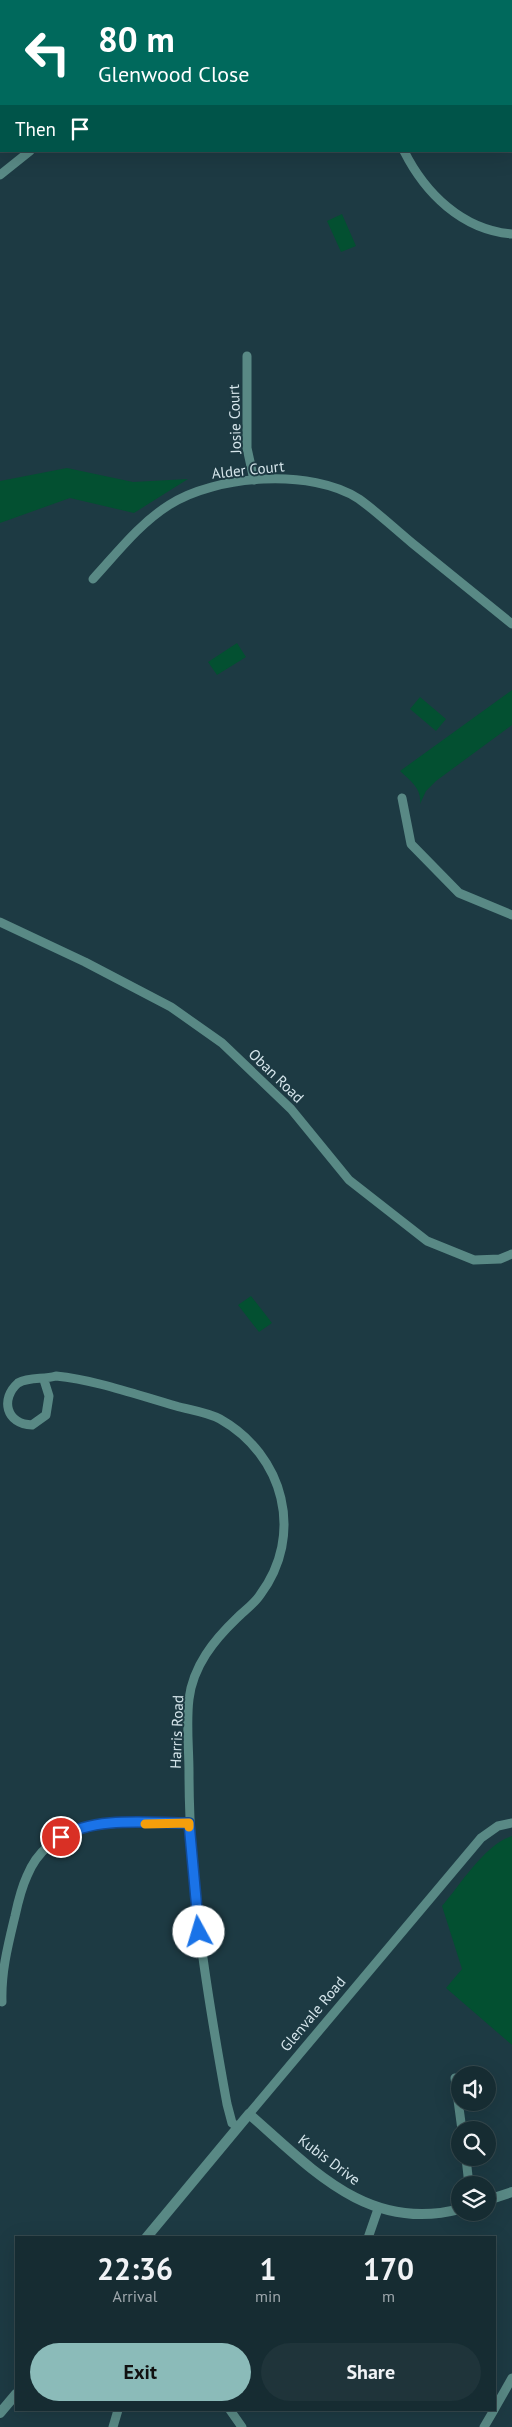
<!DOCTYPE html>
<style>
:root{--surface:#162c32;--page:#1f343a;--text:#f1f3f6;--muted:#9ea7ac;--line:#35484d;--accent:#8bbbb9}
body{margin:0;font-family:"PT Sans",sans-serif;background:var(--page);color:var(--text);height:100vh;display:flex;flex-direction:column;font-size:19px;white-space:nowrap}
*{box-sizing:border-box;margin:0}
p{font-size:16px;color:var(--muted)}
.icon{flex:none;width:28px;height:28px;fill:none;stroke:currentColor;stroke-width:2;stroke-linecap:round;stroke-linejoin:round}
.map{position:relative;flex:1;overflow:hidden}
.panel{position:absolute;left:15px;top:2236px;width:481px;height:175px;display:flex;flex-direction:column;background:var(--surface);border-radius:0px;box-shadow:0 5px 20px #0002,0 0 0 1px var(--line)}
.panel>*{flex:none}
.top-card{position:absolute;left:0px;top:0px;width:512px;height:152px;box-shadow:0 5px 20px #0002,0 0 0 1px var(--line);background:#00695c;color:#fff;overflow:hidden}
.controls{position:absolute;left:451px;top:2066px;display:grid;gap:10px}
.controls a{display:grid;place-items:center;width:45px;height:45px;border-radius:50%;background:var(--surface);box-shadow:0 5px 20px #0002,0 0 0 1px var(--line);font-size:25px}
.pin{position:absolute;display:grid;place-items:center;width:42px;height:42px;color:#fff;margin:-21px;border:2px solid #fff;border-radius:50%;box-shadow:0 1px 5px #0007}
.me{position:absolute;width:55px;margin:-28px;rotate:354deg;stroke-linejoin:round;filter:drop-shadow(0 0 4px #0008)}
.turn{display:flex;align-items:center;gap:18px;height:105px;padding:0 15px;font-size:22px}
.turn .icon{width:65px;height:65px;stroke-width:2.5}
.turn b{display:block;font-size:35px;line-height:42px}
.then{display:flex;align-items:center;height:48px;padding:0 15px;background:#0003;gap:10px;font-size:19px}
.eta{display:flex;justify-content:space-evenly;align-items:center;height:85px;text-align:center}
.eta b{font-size:30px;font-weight:800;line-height:35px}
.action{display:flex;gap:10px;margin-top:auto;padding:10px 15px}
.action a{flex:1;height:58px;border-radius:30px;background:var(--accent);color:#111;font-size:20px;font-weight:800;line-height:58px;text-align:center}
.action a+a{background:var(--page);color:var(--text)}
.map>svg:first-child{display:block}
.green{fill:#035031}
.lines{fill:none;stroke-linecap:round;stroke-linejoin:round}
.minor{stroke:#598985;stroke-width:9}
.tertiary{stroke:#598985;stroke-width:10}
.route-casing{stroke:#114b97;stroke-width:12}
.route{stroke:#1a73e8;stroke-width:9}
.slow{stroke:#f59e0b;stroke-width:9}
.labels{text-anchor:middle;stroke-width:4;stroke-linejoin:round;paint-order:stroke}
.street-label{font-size:15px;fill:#d5e5eb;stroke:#1d3a43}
</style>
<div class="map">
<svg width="512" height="2427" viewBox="0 0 512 2427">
<rect width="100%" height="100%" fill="#1d3a43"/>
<!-- green -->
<g class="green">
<path d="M342 214 356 246 341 252 327 221Z"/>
<path d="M67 468 133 482 188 479 134 513 70 498 0 523V481Z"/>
<path d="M237 643 246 657 217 675 208 662Z"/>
<path d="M512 690V725L436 781 426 791 420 804C422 789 411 781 400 771Z"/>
<path d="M420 697 446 719 436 731 410 709Z"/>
<path d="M251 1296 272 1323 259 1332 238 1305Z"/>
<path d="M512 1836V2045L446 1988 462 1969 442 1906C460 1885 485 1844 512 1836Z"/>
</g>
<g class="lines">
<!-- minor -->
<g class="minor">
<path d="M121 1V0"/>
<path d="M370 1V0"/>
<path d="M404 151C425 193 462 230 512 234"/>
<path d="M0 175 30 151"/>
<path d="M247 356V448L254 480"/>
<path d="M93 579C117 553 139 524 169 505 215 475 312 468 359 499 377 512 394 528 412 543 445 570 479 597 512 624"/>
<path d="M402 798 411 844 459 893 512 915"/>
<path d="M0 922 85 962 171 1007 222 1043 291 1109 349 1180 427 1241 474 1260 500 1259 512 1254"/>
<path d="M44 1380 49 1396 46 1415 32 1425C6 1424 0 1399 18 1383 30 1376 43 1380 56 1376 96 1380 137 1395 176 1406 190 1410 207 1412 220 1419 284 1455 305 1535 260 1595 254 1604 244 1611 237 1618 214 1640 193 1666 189 1699 186 1723 189 1749 189 1772 189 1885 207 1994 227 2104L232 2123 238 2127"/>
<path d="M2 2002C1 1972 8 1945 15 1916 18 1902 21 1889 27 1876 53 1811 133 1824 189 1823"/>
<path d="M455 2078 462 2130"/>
<path d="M249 2114 481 1838 498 1826 512 1823"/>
<path d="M466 2158 469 2185"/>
<path d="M368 2238 378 2209"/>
<path d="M495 2408 512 2378"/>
<path d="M230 2410 242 2427"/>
<path d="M113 2427 118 2410"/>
<path d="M484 2427 494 2410"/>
</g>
<!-- tertiary -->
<g class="tertiary">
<path d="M488 2200 512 2192"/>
<path d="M146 2238 249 2114C312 2169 368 2233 460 2209"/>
<path d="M0 2413 16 2394"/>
</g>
</g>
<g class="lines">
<defs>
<path id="route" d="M61 1837C95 1816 150 1823 189 1823L199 1932"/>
</defs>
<!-- route casing -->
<use href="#route" class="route-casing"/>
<!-- route -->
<use href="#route" class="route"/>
<!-- slow -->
<path class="slow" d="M145 1824 189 1823V1827"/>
</g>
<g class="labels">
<!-- street labels -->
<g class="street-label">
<text transform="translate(235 419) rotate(-92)" y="5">Josie Court</text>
<text transform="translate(248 470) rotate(-6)" y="5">Alder Court</text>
<text transform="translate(276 1076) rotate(44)" y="5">Oban Road</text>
<text transform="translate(177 1732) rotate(-88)" y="5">Harris Road</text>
<text transform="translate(313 2014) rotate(-50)" y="5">Glenvale Road</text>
<text transform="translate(329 2160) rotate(37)" y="5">Kubis Drive</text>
</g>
</g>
</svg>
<div class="controls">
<a><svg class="icon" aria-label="sound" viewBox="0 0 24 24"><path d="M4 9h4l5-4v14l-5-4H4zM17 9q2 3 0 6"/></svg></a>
<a><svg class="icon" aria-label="search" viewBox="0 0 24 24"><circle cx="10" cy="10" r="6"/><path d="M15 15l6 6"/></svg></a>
<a><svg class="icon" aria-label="layers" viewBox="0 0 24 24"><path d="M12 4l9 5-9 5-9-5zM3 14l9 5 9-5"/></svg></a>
</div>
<div class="pin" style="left:61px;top:1837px;background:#d93025"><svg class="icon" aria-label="arrive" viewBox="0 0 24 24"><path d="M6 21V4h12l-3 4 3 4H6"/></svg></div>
<svg class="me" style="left:199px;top:1932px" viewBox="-20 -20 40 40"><circle r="19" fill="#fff"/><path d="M0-13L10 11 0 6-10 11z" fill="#1a73e8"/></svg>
<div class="top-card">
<div class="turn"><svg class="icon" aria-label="left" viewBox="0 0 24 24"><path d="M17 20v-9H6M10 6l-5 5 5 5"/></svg><div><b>80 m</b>Glenwood Close</div></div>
<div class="then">Then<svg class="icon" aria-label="arrive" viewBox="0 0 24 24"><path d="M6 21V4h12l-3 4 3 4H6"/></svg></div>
</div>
<section class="panel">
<div class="eta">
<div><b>22:36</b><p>Arrival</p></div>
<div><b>1</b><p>min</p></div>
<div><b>170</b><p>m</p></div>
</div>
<div class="action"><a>Exit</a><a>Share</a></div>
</section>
</div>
